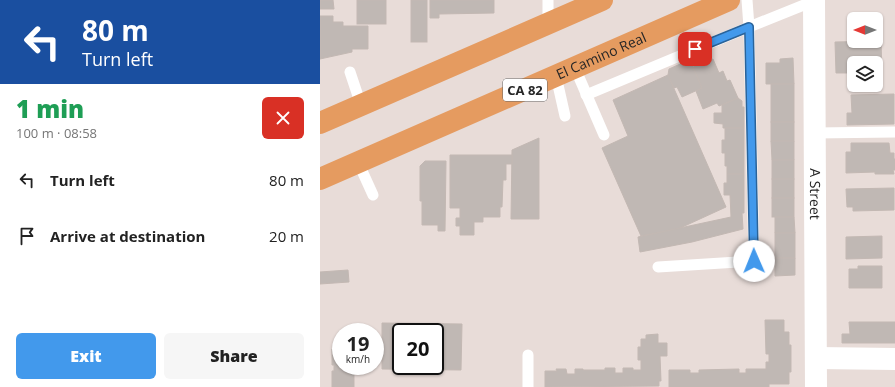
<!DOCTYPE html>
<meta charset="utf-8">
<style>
:root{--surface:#fff;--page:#f6f6f6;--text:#222;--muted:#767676;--accent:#4299ec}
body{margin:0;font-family:"Open Sans",sans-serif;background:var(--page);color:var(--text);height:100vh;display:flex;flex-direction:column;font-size:15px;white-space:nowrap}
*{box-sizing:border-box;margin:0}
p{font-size:13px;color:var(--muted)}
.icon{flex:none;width:22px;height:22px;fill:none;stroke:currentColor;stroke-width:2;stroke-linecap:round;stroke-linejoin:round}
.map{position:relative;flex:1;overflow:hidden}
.sheet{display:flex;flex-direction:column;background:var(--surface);width:320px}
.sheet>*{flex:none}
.guide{background:#1a4fa0;color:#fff;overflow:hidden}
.needle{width:26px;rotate:270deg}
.fabs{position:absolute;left:527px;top:12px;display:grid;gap:8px}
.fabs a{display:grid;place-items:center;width:36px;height:36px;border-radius:6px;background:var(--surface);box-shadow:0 1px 3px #0004;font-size:20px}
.speed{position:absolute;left:12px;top:323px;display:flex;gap:8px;font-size:20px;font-weight:700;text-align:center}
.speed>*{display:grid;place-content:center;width:52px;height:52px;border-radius:50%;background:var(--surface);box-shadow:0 1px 3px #0004;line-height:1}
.speed small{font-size:10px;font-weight:400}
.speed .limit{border:2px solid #111;border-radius:6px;background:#fff;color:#111}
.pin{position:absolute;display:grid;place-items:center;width:34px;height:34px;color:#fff;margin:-17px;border-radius:8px;box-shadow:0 2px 6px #0006}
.me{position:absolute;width:44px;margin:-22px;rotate:359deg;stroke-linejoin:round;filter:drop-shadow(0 0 3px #0008)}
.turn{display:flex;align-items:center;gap:14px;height:84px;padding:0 16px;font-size:18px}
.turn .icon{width:52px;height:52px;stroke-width:2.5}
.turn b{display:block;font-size:28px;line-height:34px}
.round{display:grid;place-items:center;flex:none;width:42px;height:42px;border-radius:6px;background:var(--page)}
.headline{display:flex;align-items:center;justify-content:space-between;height:68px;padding:0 16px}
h1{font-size:24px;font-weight:800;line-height:30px;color:#1e9e55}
.action{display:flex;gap:8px;margin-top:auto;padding:8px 16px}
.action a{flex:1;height:46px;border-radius:6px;background:var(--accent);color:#fff;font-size:16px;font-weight:800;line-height:46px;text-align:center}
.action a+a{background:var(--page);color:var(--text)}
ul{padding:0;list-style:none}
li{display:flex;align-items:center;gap:12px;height:56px;padding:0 16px}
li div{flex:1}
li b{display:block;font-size:15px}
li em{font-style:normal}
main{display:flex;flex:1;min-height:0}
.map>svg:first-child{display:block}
.building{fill:#c0b8b4;stroke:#c3b8b3;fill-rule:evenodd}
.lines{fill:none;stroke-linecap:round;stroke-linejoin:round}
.lane{stroke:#fff;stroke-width:11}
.street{stroke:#fff;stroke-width:22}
.primary{stroke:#e59b60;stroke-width:22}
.route-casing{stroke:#2b6399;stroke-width:10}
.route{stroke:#4299ec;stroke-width:7}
.labels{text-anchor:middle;stroke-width:3.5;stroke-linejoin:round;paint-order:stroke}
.shield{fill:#fff;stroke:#676767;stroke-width:1}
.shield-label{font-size:13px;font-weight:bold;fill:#262626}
.street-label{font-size:14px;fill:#262626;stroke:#fff}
</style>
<main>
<section class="sheet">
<div class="guide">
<div class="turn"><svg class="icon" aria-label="left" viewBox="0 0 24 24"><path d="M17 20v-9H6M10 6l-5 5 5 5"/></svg><div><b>80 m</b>Turn left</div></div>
</div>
<div class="headline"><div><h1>1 min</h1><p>100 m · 08:58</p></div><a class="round" style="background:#d93025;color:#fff"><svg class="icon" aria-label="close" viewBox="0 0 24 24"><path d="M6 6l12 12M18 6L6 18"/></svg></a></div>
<ul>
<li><svg class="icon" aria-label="left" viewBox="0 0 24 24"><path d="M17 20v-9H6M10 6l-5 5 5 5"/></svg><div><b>Turn left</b></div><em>80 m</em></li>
<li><svg class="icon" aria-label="arrive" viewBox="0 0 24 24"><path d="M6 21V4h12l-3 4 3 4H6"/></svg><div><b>Arrive at destination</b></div><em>20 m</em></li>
</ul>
<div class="action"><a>Exit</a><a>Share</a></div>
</section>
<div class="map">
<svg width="575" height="387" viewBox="0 0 575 387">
<rect width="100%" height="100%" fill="#e8dcd8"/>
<!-- building -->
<g class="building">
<path d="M0 0H13L14 9H0Z"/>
<rect x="37" y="0" width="29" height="24"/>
<rect x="91" y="0" width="16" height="42"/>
<path d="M110 0H174V13L119 14V18H110Z"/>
<path d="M0 16H13V22H23V26H48V49H32V52L0 59Z"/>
<path d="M561 41 562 72 556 73V63H534V73H516L515 42Z"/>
<path d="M473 58 474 84H446V63H460V59Z"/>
<path d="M393 59 399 73 403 71 407 81 410 80 418 98 399 106 397 103 383 109 376 91 382 88 373 67Z"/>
<path d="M367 61 371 63 382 88 362 97 357 87 354 88 348 75 349 69Z"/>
<path d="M348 75 406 207 358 229 321 236 282 148 308 136 293 100Z"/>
<rect x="451" y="84" width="23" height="38"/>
<path d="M574 94V124L527 125V113H532L531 95Z"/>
<path d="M418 98 422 101V107H424V128H403V124L394 123V113H402V105Z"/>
<rect x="451" y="122" width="23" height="19"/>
<path d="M405 128H424V174H407V166H405V153H402V140H405Z"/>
<path d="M219 138V219H191L192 150Z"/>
<path d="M451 141H474V160H452Z"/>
<path d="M531 143H569L570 153H574V159H575V170H573L574 174H555V172L526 173V152H531Z"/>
<path d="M130 155H192V164H186V180H183L182 207H180V217H163V222H154V235H140V226H136V218H140V208H130Z"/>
<rect x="452" y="160" width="22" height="19"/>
<path d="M105 161H126L125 231H118V225H102V201H100V166Z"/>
<path d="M407 174H424V213H422L423 229 372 242 320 252 318 237 411 217 410 195H404V183H407Z"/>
<rect x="452" y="179" width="22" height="19"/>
<path d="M574 188V210L533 211V207H527L526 189Z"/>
<rect x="452" y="198" width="22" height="19"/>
<path d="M455 217H474L475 233H455Z"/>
<rect x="455" y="233" width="20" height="25"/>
<path d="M562 236V258L526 259V237Z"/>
<path d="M455 258H475V275L455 276Z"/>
<path d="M538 266H562V288H529V269H538Z"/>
<path d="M28 270 29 282 0 284V272Z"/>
<path d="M445 320H464V332H469V345H471V372H469V384H449V387H349V370H370V373H379V370L419 369V373H426V369H446V362H449V354H446Z"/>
<path d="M529 322H575V343H522V334H530Z"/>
<path d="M62 323 142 324 141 370 62 369ZM81 332H115V366H81Z"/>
<path d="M338 334V343H347V356H340L341 381H339V386L225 387V371H237L236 369H246L247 374H255V369H263V370H285V368H295V373H303V368H313V370H321V360H318V347H321V339H326V335Z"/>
<path d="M17 343H21V366H34V387H12V371H14V365H12V349H17Z"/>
</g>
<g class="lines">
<!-- lane -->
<g class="lane">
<path d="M228 0V24"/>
<path d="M255 68 284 135"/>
<path d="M30 72 41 105"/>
<path d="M236 76 245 116"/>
<path d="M266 95 429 27 494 1"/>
<path d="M495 133 575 132"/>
<path d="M38 162 53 195"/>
<path d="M338 267 434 261 429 27 427 0"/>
<path d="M208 387V355"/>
</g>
<!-- street -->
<g class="street">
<path id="s1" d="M494 0 496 387"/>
<path d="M497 358 575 359"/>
</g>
<!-- primary -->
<g class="primary">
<path d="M0 123 282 0"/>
<path id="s2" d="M0 179 409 0"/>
</g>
</g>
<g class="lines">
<defs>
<path id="route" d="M375 49 429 27 434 261"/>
</defs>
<!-- route casing -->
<use href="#route" class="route-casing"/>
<!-- route -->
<use href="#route" class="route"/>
</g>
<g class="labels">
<!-- shield labels -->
<rect class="shield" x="183" y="79" width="44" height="22" rx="3"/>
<g class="shield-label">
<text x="205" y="95">CA 82</text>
</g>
<!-- street labels -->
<g class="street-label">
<text dy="5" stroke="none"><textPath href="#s2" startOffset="307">El Camino Real</textPath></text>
<text dy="5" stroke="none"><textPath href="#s1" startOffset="194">A Street</textPath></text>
</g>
</g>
</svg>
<div class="fabs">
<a><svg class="needle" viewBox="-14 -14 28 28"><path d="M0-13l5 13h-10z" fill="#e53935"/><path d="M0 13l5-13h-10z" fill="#767676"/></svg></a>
<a><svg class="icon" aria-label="layers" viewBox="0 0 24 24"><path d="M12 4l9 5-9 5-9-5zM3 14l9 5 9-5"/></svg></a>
</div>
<div class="speed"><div>19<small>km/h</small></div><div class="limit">20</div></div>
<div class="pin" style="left:375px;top:49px;background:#d93025"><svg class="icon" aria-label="arrive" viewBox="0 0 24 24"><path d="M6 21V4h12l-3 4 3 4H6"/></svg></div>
<svg class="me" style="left:434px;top:261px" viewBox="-20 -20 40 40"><circle r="19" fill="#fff"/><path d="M0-13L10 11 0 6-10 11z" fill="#4299ec"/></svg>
</div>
</main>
